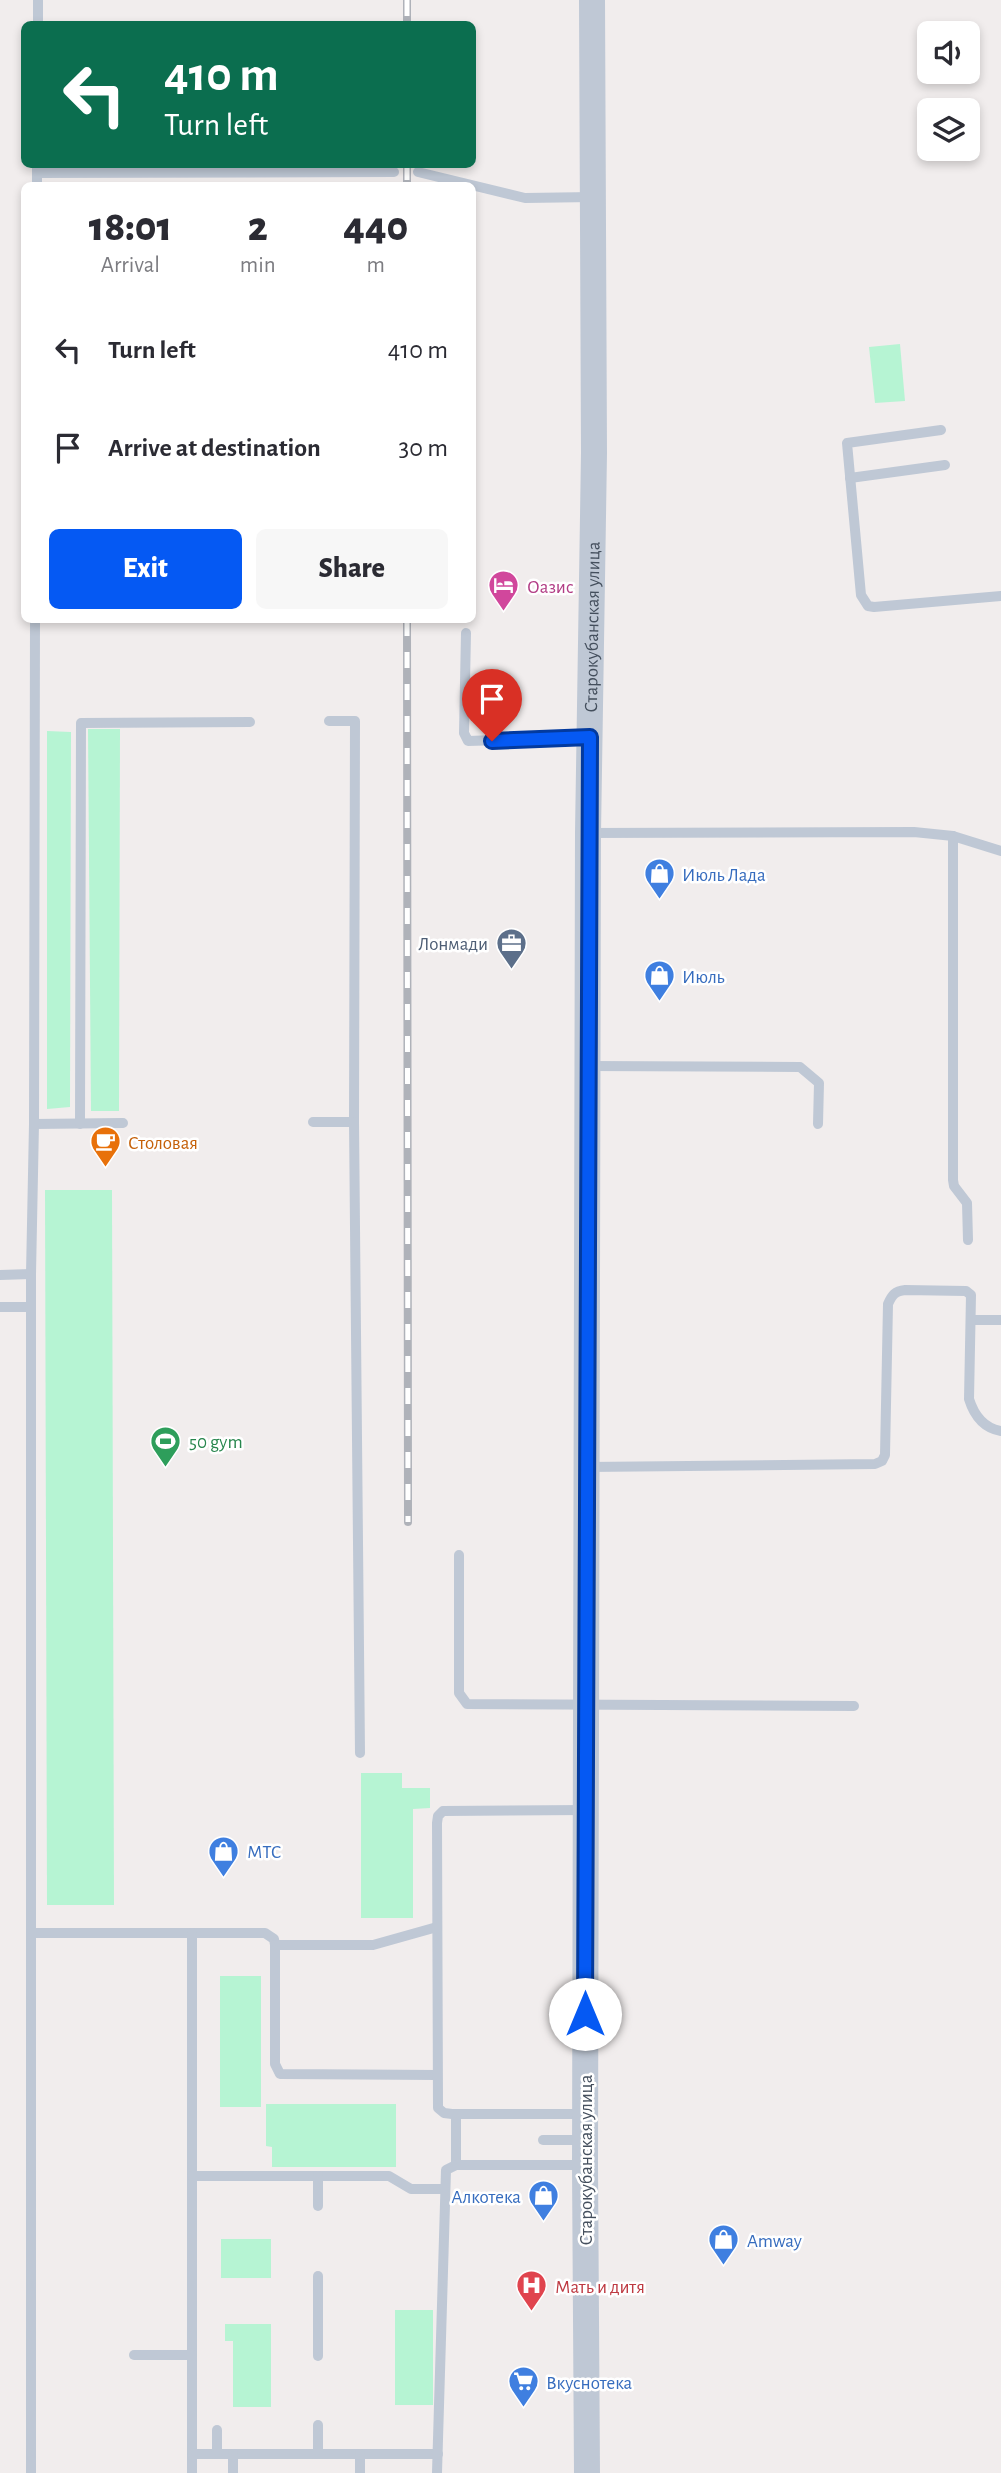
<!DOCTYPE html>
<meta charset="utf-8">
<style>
:root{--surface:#fff;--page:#f7f7f7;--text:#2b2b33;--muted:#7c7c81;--accent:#0559f3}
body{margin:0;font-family:"Alegreya Sans",sans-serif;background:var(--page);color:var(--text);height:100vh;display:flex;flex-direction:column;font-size:26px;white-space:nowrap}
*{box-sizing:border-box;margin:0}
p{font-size:23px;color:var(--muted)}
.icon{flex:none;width:38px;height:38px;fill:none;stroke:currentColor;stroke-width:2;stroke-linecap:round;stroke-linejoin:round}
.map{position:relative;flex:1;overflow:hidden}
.drawer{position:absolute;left:21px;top:182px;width:455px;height:441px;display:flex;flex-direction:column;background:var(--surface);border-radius:10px;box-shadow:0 4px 10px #0003}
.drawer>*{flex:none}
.guide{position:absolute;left:21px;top:21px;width:455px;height:147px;border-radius:10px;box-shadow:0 4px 10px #0003;background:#0b6e4f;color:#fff;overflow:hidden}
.tools{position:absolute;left:917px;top:21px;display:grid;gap:14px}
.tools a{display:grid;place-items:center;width:63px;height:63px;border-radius:10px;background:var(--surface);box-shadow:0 4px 10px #0003;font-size:35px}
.pin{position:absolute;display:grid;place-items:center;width:60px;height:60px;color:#fff;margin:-72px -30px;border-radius:50% 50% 50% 0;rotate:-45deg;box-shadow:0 0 7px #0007}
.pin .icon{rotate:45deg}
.me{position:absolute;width:77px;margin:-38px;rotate:0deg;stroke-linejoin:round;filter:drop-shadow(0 0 5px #0008)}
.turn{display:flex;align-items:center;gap:24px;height:147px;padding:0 28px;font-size:32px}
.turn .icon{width:91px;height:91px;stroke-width:2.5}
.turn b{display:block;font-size:49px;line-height:60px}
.eta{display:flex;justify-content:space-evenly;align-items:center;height:119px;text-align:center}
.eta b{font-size:42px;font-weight:800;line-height:49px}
.action{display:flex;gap:14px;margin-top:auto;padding:14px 28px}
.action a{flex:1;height:80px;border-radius:10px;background:var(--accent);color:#fff;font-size:28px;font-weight:800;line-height:80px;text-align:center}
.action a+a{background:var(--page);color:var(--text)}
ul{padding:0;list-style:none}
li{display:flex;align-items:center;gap:21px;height:98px;padding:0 28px}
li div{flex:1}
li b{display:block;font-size:26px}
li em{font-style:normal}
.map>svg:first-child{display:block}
.green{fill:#b6f4d3}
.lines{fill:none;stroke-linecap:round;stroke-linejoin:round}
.service{stroke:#bfc8d5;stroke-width:10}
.tertiary{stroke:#bfc8d5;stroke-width:26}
.rail-casing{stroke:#afb2b9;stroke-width:8}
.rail{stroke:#fff;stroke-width:5;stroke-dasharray:16;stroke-linecap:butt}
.route-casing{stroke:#033a9e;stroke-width:18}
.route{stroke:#0559f3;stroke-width:12}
.labels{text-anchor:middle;stroke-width:5;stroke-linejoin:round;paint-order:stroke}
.hotel-label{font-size:19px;fill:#b23c85;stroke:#fff;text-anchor:start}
.street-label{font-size:19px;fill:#444f5d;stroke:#fff}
.shop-label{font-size:19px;fill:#366cbe;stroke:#fff;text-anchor:start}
.service-label{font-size:19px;fill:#4e5e75;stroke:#fff;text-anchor:end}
.food-label{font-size:19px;fill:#c56008;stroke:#fff;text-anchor:start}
.leisure-label{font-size:19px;fill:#27864d;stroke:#fff;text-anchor:start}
.health-label{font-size:19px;fill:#be3a42;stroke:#fff;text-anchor:start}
</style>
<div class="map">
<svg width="1001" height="2473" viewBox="0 0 1001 2473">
<rect width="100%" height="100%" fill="#f1eded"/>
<!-- green -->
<g class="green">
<path d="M900 344 905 401 875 403 869 347Z"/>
<path d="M88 729H120L119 1111H91Z"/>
<path d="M47 731 71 732 70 1107 47 1109Z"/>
<path d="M45 1190H112L114 1905H47Z"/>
<path d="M361 1773H402V1788H430V1808L413 1809V1918H361Z"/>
<rect x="220" y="1976" width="41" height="131"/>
<path d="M396 2104V2167H272V2147L266 2146V2104Z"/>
<rect x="221" y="2239" width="50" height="39"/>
<rect x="395" y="2310" width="38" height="95"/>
<path d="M225 2324H271V2407H233V2341H225Z"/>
</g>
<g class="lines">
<!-- service -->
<g class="service">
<path d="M38 24V0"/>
<path d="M418 172 525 198 593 197"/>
<path d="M37 173 394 172"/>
<path d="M37 186V164"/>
<path d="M941 430 847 443 861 595 868 606 874 607 1001 596"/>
<path d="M850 478 945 465"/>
<path d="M466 633 464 733 468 741 590 737"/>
<path d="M588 833 914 832 953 836 1001 851"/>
<path d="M953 836V1180L954 1186 967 1203 968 1240"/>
<path d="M588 1066 800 1067 819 1083 818 1124"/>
<path d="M313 1122H354L355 721H329"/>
<path d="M354 1122 360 1753"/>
<path d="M34 1124 123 1123"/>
<path d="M80 1124 81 723 250 722"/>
<path d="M0 1275 31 1274"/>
<path d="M0 1307H31"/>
<path d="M971 1320H1001"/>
<path d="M587 1467 875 1464 882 1461 885 1455 888 1304C892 1295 895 1291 905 1290L966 1291 971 1295 969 1399C974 1415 983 1428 1001 1431"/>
<path d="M459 1555V1693L467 1704 854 1706"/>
<path d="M31 1933H265L274 1939 275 1945H373L437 1927"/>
<path d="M192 1933V2473"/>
<path d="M275 1945V2064L280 2074 437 2075"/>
<path d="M456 2114V2165"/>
<path d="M585 2114H452L444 2113 438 2108 437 1823 438 1816 443 1811 586 1810"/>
<path d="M543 2140H585"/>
<path d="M192 2176H389L411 2189H445"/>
<path d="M318 2176V2206"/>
<path d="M318 2276V2356"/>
<path d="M134 2355H192"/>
<path d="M318 2425V2454"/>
<path d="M217 2430V2454"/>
<path d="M192 2454H438"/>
<path d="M233 2454V2473"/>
<path d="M360 2454V2473"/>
<path d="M31 2473V1274L34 1124 35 620"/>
<path d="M437 2473 446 2170 456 2165H585"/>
</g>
<!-- tertiary -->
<path class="tertiary" id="s1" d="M587 2473 585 2165 588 833 594 453 592 0"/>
<defs>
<g id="rail">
<path d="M407 0V24"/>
<path d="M407 164V186"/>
<path d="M407 620 408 1522"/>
</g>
</defs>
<!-- rail casing -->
<use href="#rail" class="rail-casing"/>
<!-- rail -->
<use href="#rail" class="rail"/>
</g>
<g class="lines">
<defs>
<path id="route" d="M492 741 590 737 585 2014"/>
</defs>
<!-- route casing -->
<use href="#route" class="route-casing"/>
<!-- route -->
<use href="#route" class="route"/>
</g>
<!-- icons -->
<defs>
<symbol id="hotel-pin" viewBox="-11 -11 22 30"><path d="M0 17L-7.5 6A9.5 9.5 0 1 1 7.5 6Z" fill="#d1479c" stroke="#fff"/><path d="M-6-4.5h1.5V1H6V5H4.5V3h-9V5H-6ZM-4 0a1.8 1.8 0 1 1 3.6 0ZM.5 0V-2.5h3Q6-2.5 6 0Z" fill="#fff"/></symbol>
<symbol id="shop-pin" viewBox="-11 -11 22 30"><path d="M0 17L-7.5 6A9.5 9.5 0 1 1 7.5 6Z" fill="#3f7fe0" stroke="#fff"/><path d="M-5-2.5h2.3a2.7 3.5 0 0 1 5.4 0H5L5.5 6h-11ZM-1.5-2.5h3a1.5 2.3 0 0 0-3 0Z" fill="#fff"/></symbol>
<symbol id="office-pin" viewBox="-11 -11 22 30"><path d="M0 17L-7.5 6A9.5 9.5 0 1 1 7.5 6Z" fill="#5c6f8a" stroke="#fff"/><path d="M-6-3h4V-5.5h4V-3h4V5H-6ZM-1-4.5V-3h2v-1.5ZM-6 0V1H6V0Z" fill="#fff"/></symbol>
<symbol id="cafe-pin" viewBox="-11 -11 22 30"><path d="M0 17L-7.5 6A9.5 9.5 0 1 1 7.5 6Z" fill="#e8710a" stroke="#fff"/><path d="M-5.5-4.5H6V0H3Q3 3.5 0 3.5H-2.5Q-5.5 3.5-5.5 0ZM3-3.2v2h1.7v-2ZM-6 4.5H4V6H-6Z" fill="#fff"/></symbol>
<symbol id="stadium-pin" viewBox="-11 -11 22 30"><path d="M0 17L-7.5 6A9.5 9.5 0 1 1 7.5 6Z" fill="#2e9e5b" stroke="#fff"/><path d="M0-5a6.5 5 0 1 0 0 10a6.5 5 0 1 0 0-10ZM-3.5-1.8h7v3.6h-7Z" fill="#fff"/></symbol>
<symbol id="hospital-pin" viewBox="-11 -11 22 30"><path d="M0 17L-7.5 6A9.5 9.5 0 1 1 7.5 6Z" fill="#e0444e" stroke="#fff"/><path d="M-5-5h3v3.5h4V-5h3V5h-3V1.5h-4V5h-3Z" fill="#fff"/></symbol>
<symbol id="supermarket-pin" viewBox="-11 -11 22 30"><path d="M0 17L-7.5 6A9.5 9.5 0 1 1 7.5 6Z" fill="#3f7fe0" stroke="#fff"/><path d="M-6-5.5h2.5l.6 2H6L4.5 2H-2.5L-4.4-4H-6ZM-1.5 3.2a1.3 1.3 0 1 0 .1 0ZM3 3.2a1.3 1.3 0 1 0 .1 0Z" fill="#fff"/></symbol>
</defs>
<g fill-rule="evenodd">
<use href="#hotel-pin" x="486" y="568" width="35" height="47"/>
<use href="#shop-pin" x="642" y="856" width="35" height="47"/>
<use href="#office-pin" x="494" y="926" width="35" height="47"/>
<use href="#shop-pin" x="642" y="958" width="35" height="47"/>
<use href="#cafe-pin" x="88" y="1124" width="35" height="47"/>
<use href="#stadium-pin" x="148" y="1424" width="35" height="47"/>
<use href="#shop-pin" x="206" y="1834" width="35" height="47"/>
<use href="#shop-pin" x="526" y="2178" width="35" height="47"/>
<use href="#shop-pin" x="706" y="2222" width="35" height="47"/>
<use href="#hospital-pin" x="514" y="2268" width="35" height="47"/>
<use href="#supermarket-pin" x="506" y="2364" width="35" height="47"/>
</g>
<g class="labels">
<!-- hotel labels -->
<g class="hotel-label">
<text x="527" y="593">Оазис</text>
</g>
<!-- street labels -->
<g class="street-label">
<text dy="7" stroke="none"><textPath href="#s1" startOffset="1846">Старокубанская улица</textPath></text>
<text transform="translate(585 2160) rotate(-90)" y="7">Старокубанская улица</text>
</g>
<!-- shop labels -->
<g class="shop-label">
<text x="682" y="881">Июль Лада</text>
<text x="682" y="983">Июль</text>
<text x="247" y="1858">МТС</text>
<text x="521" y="2203" text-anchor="end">Алкотека</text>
<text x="747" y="2247">Amway</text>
<text x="546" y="2389">Вкуснотека</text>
</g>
<!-- service labels -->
<g class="service-label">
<text x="488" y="950">Лонмади</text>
</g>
<!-- food labels -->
<g class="food-label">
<text x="128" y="1149">Столовая</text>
</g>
<!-- leisure labels -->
<g class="leisure-label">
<text x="189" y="1448">50 gym</text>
</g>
<!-- health labels -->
<g class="health-label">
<text x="555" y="2293">Мать и дитя</text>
</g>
</g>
</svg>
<div class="tools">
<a><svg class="icon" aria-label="sound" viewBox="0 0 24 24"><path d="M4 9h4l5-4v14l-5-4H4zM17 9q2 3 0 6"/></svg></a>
<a><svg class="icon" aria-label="layers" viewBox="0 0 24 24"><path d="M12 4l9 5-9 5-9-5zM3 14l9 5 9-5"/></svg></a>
</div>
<div class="pin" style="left:492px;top:741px;background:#d93025"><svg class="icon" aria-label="arrive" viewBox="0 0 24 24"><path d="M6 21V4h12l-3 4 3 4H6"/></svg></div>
<svg class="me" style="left:585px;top:2014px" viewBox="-20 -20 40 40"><circle r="19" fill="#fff"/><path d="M0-13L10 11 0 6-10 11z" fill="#0559f3"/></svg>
<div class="guide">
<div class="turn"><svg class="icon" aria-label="left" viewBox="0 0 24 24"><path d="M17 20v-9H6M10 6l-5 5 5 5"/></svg><div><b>410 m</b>Turn left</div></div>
</div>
<section class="drawer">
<div class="eta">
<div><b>18:01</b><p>Arrival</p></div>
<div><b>2</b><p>min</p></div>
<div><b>440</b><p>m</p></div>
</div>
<ul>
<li><svg class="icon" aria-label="left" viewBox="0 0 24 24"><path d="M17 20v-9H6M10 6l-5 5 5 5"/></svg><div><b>Turn left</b></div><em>410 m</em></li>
<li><svg class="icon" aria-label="arrive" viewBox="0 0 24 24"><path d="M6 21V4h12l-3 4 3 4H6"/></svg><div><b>Arrive at destination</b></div><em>30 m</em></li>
</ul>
<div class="action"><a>Exit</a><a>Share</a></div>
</section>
</div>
